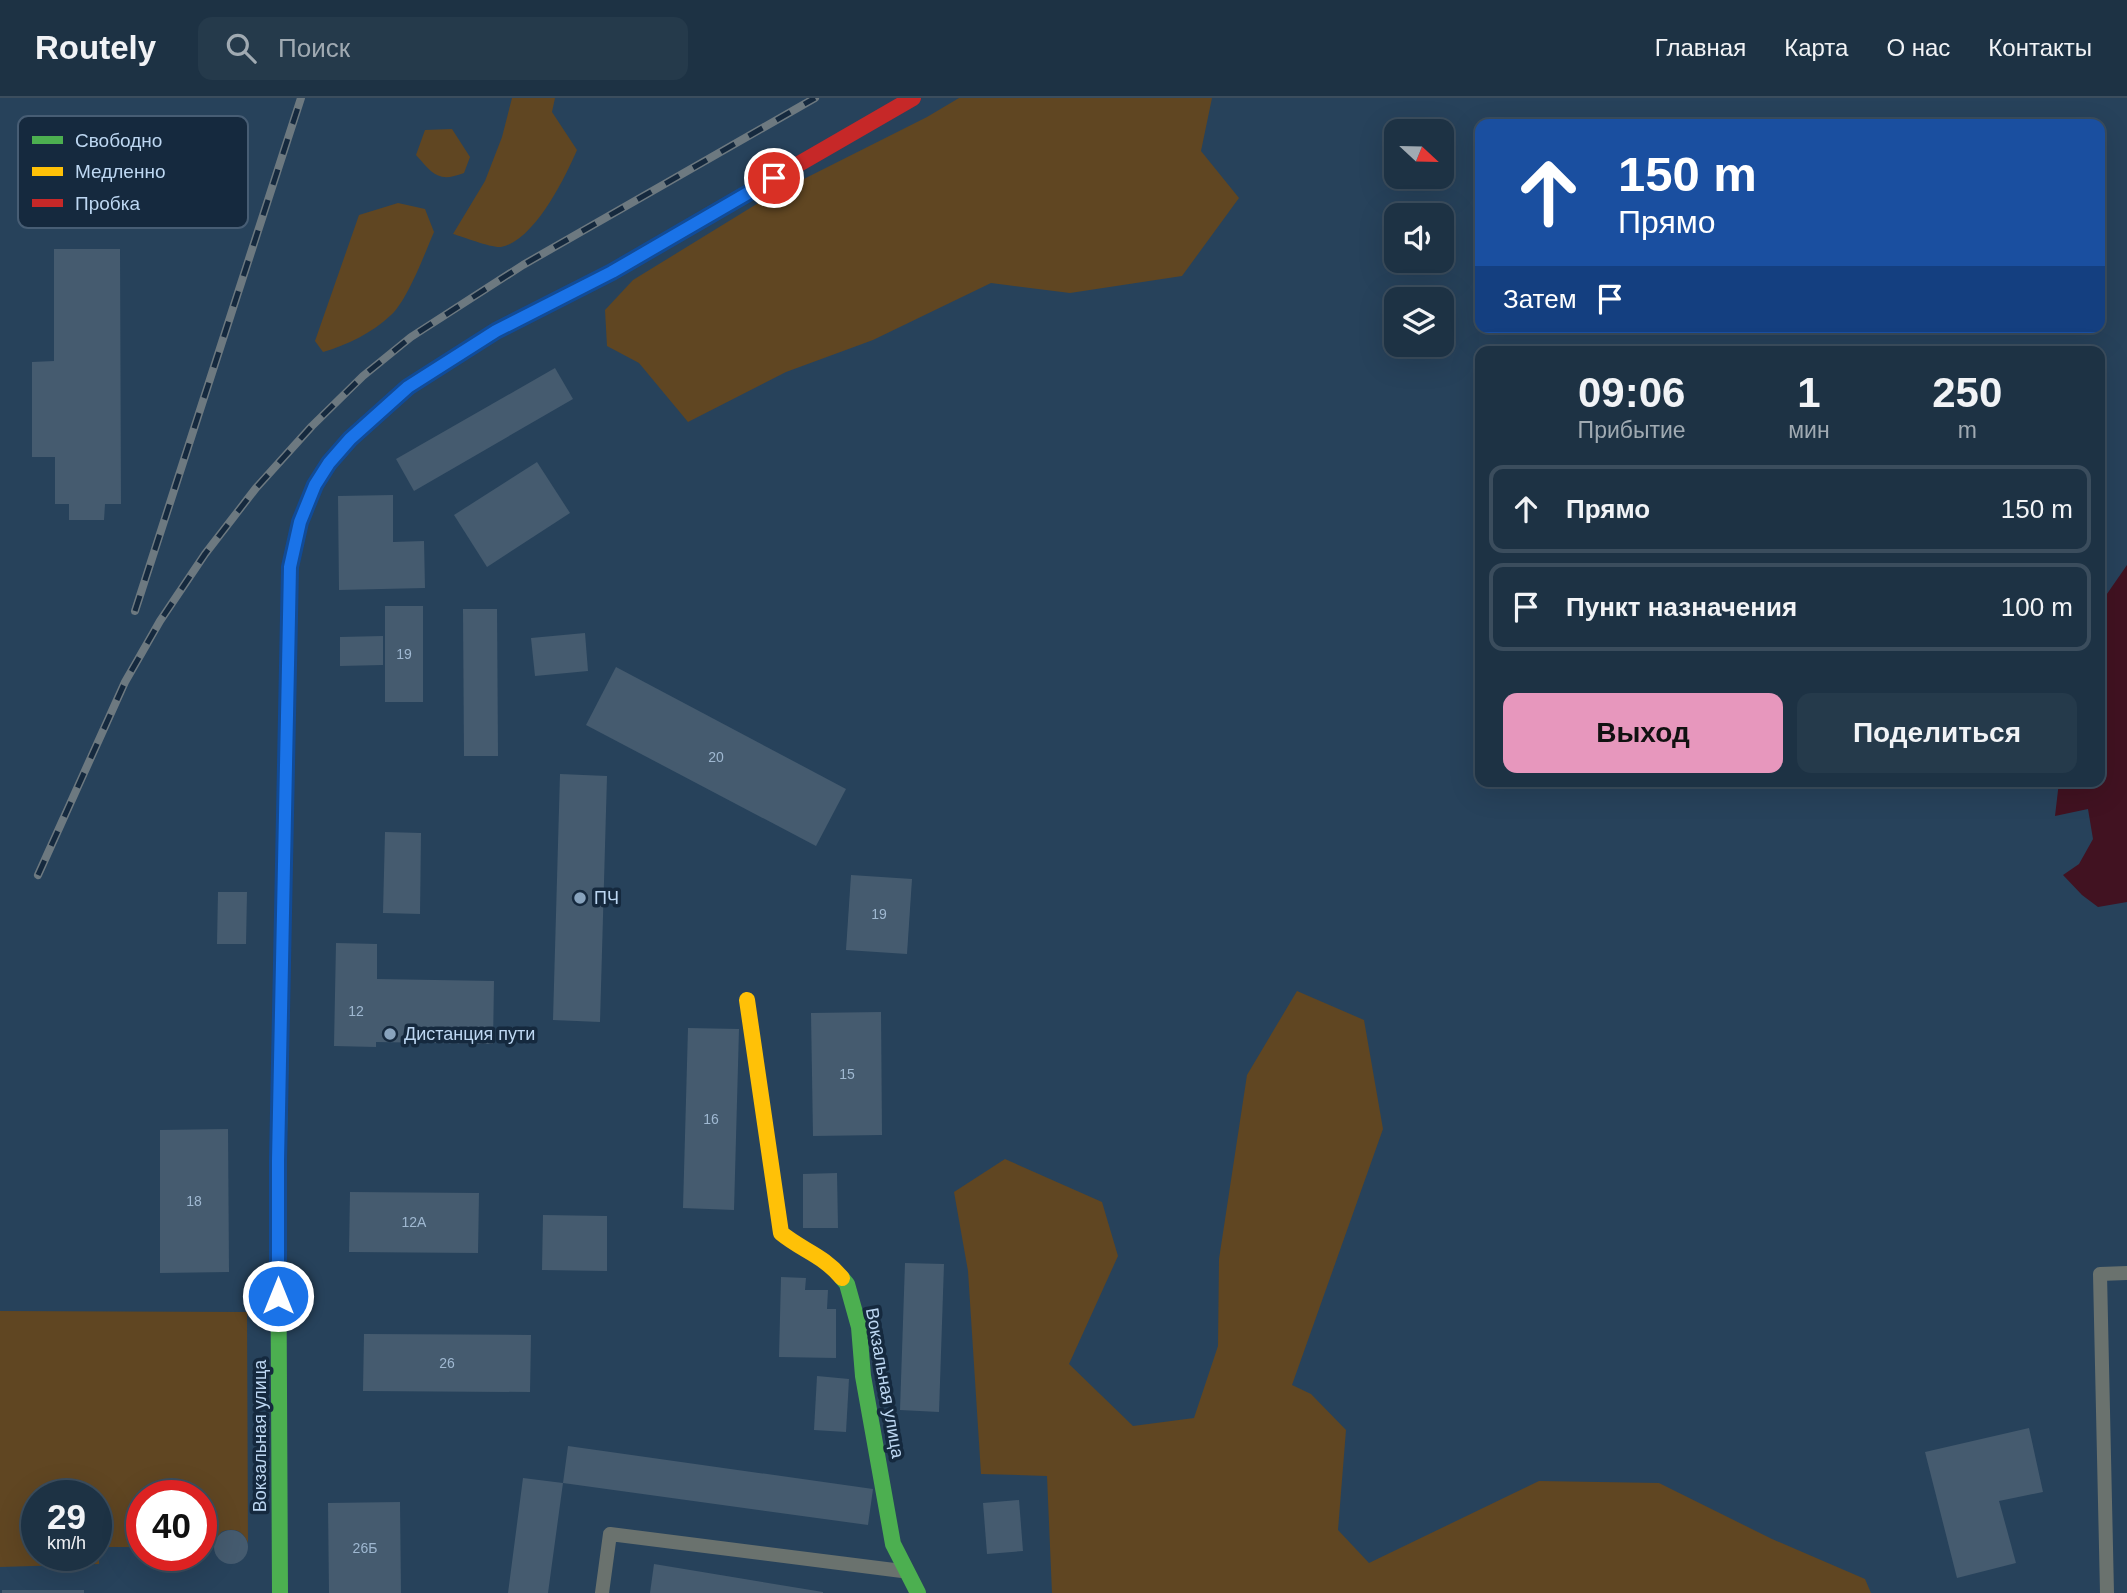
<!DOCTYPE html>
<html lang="ru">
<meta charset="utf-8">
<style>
:root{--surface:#1d3244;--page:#253a4b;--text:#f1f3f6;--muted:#a0aab2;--line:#3b4d5d;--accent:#e797bd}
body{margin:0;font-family:Arial,sans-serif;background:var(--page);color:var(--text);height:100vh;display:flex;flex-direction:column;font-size:26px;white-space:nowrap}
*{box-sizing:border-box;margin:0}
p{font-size:23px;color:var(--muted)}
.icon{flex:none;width:38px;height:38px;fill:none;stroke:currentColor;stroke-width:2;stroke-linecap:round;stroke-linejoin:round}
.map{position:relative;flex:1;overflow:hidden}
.side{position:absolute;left:1475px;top:248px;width:630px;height:441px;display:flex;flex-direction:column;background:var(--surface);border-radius:14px;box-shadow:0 7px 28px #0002,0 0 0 2px var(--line)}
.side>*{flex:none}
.top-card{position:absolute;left:1475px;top:21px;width:630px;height:214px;border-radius:14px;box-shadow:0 7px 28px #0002,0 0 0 2px var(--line);background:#1a4fa0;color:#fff;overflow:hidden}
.needle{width:46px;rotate:112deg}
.fabs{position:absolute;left:1384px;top:21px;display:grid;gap:14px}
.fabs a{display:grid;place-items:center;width:70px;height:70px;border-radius:14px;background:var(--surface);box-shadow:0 7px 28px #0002,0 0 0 2px var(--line);font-size:35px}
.speed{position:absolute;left:21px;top:1382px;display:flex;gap:14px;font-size:35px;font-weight:700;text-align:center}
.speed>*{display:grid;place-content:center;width:91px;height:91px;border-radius:50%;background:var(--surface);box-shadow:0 7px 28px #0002,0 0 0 2px var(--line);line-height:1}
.speed small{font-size:18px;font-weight:400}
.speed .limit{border:10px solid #d22;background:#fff;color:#111}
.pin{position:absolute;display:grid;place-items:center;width:60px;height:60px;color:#fff;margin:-30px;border:4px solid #fff;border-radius:50%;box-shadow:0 2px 7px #0007}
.me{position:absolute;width:77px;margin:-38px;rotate:0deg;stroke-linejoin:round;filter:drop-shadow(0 0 5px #0008)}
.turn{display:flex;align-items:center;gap:24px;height:147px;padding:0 28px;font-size:32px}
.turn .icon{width:91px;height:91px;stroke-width:2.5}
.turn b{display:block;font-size:49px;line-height:60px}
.then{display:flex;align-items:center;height:66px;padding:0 28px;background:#0003;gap:14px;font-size:26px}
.eta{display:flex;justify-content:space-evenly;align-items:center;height:119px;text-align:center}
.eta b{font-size:42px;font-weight:700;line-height:49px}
.button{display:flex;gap:14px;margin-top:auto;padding:14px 28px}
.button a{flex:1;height:80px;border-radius:14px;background:var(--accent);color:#111;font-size:28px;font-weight:700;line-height:80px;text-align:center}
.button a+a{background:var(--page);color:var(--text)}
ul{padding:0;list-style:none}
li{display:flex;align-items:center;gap:21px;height:88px;margin:0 14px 10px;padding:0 14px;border:4px solid var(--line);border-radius:14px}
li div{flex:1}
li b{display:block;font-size:26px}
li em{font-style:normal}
header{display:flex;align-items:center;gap:42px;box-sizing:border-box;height:98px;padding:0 35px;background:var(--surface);border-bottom:2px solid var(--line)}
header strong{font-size:33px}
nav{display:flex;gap:38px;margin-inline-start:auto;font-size:24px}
.search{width:490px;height:63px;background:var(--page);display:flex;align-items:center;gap:18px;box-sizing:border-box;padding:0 24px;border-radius:14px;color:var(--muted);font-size:26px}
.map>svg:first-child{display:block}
.green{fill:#604622;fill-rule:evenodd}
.water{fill:#411221}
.building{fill:#455b6f}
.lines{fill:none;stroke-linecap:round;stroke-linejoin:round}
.lane{stroke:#6a726e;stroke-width:14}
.fast{stroke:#4caf50;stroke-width:16}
.slow{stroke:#ffc107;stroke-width:16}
.jam{stroke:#c62828;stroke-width:16}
.rail-casing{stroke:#6d7980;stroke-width:8}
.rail{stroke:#15293e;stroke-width:5;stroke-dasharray:16;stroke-linecap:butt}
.route-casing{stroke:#114b97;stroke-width:18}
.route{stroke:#1a73e8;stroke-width:12}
.poi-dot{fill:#88a3bd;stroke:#15293e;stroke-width:2.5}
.labels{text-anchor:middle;stroke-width:7;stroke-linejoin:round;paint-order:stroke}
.number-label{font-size:14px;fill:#9fb8d1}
.poi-label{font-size:18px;fill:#bdd7f2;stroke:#15293e;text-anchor:start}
.street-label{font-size:18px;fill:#bdd7f2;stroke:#15293e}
.key{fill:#15293e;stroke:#475d74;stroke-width:2}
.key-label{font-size:19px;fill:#bdd7f2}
</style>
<header>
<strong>Routely</strong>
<div class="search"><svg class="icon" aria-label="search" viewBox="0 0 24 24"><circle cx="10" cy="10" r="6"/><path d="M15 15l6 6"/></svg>Поиск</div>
<nav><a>Главная</a><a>Карта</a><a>О нас</a><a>Контакты</a></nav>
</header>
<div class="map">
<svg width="2127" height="1495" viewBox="0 0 2127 1495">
<rect width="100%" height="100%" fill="#27425b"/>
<!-- green -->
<g class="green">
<path d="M512 0H555L552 14 577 52C565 80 534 143 501 149 491 150 464 139 453 136L485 83 502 39Z"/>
<path d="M959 0H1212L1201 53 1239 100 1182 178 1070 195 991 185 873 242 786 274 688 324 639 265 607 248 605 212 633 182 768 99 927 19Z"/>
<path d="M452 31 470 59 464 75C438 85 433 76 416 57L425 32Z"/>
<path d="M398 105 425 111 434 134C425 155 407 203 391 217 372 235 347 247 323 254L315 243 359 117Z"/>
<path d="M1297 893 1364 922 1383 1031 1292 1287 1311 1296 1346 1332 1338 1432 1369 1465 1539 1383 1659 1385 1772 1441 1865 1481 1871 1495H1052L1047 1378 981 1376 968 1173 954 1094 1005 1061 1102 1104 1118 1158 1069 1266 1133 1328 1194 1320 1218 1248 1219 1161 1247 977Z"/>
<path d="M0 1213 247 1214 248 1445C243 1432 233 1429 221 1434L213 1449H201V1398H142V1449H99V1466L0 1469ZM96 1398V1458H37V1398Z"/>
</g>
<!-- water -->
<path class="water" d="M2127 467V804L2098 809 2082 797 2063 777 2079 766 2093 741 2088 711 2055 718 2059 684H2100V506Z"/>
<!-- building -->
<g class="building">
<path d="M54 151H120L121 406H105L104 422H69V406H55V359H32V264L54 263Z"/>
<path d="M555 270 573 301 414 393 396 361Z"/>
<path d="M537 364 570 415 487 469 454 417Z"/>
<path d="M393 397V444L424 443 425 490 339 492 338 398Z"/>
<rect x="385" y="508" width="38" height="96"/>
<path d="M463 511H497L498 658H464Z"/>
<path d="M585 535 588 573 535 578 531 540Z"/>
<path d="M383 538V567L340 568V539Z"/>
<path d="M616 569 846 691 816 748 586 627Z"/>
<path d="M560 676 607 678 600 924 553 922Z"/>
<path d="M385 734 421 735 420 816 383 815Z"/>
<path d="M851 777 912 781 907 856 846 852Z"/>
<path d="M218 794H247L246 846H217Z"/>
<path d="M336 845 377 846V881L494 883 493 946 376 944V949L334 948Z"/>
<path d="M881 914 882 1037 813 1038 811 915Z"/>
<path d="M688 930 739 931 734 1112 683 1110Z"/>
<path d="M228 1031 229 1174 160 1175V1032Z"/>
<path d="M837 1075 838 1130H803V1076Z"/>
<path d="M350 1094 479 1095 478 1155 349 1154Z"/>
<path d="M543 1117 607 1118V1173L542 1172Z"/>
<path d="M905 1165 944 1166 939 1314 900 1312Z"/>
<path d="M781 1179 806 1180 805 1192H828L827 1211H836V1260L779 1259Z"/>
<path d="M364 1236 531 1237 530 1294 363 1293Z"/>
<path d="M817 1278 849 1281 846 1334 814 1332Z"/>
<path d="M2029 1330 2043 1394 1999 1403 2016 1465 1957 1480 1925 1354Z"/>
<path d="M568 1348 873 1391 868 1427 563 1385 548 1495H508L523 1380 563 1385Z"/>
<path d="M1019 1402 1023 1453 987 1456 983 1405Z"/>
<path d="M400 1404 401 1495H329L328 1405Z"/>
<circle cx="231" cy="1449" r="17"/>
<path d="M654 1466 823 1494V1495H650Z"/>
<rect x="2" y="1492" width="82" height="3"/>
</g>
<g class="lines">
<!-- lane -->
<g class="lane">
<path d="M602 1495 610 1436 902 1473"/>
<path d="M2107 1495 2100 1176 2127 1175"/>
</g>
<!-- fast -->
<g class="fast">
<path d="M289 529 290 469 300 424 315 387 329 365 350 341 408 289 496 233 612 174 714 115"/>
<path d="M842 1180 847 1186 859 1229 863 1278 893 1446 918 1495"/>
<path d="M280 1495 278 1090 283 817"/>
</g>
<!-- slow -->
<path class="slow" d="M747 902 781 1135C803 1153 823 1157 842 1180"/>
<!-- jam -->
<g class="jam">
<path d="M714 115 913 0"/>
<path d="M283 817 289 529"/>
</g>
<defs>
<g id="rail">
<path d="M135 513 301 0"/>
<path d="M38 777 125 584 160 523 205 456 256 390 312 328 363 278 411 239 523 167 815 0"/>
</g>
</defs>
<!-- rail casing -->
<use href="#rail" class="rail-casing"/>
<!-- rail -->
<use href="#rail" class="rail"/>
</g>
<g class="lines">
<defs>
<path id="route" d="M278 1198V1063L290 469 300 424 315 387 329 365 350 341 408 289 496 233 612 174 774 80"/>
</defs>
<!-- route casing -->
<use href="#route" class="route-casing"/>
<!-- route -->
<use href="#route" class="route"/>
</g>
<!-- markers -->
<g class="poi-dot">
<circle cx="580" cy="800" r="7"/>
<circle cx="390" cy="936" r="7"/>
</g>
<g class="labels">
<!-- number labels -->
<g class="number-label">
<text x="404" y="561">19</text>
<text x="716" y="664">20</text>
<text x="879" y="821">19</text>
<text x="356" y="918">12</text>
<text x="847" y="981">15</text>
<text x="711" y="1026">16</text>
<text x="194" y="1108">18</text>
<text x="414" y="1129">12А</text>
<text x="447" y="1270">26</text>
<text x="365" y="1455">26Б</text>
</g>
<!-- poi labels -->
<g class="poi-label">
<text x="594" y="806">ПЧ</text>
<text x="404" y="942">Дистанция пути</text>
</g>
<!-- street labels -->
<g class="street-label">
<text transform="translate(885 1285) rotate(80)" y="6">Вокзальная улица</text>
<text transform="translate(260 1338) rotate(-90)" y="6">Вокзальная улица</text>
</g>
</g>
<!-- legend -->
<rect x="18" y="18" width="230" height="112" rx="10" class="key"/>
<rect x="32" y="38" width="31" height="8" fill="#4caf50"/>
<rect x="32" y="69" width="31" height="9" fill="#ffc107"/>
<rect x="32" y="101" width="31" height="8" fill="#c62828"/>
<g class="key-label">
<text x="75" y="49">Свободно</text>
<text x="75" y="80">Медленно</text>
<text x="75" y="112">Пробка</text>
</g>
</svg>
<div class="fabs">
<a><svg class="needle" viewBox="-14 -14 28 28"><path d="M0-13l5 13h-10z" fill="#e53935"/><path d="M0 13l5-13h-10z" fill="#a0aab2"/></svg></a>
<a><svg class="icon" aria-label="sound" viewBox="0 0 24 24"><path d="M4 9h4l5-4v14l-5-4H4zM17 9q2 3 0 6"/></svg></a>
<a><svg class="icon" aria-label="layers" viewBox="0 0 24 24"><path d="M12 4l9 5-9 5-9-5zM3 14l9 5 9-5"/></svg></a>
</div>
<div class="speed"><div>29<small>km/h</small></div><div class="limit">40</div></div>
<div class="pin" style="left:774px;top:80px;background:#d93025"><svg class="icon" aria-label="arrive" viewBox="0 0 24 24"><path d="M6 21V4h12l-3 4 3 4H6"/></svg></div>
<svg class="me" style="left:278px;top:1198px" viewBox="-20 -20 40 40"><circle r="17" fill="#1a73e8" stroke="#fff" stroke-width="3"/><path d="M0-11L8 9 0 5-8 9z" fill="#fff"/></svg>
<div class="top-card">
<div class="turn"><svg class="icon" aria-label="ahead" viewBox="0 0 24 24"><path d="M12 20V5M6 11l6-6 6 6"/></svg><div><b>150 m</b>Прямо</div></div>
<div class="then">Затем<svg class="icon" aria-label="arrive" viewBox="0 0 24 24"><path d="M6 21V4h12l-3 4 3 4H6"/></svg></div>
</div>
<section class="side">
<div class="eta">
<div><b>09:06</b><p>Прибытие</p></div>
<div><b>1</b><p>мин</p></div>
<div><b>250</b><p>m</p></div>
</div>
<ul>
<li><svg class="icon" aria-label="ahead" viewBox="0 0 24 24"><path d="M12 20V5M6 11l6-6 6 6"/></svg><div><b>Прямо</b></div><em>150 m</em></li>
<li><svg class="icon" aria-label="arrive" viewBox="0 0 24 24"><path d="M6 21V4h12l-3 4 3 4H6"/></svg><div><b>Пункт назначения</b></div><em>100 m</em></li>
</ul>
<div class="button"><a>Выход</a><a>Поделиться</a></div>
</section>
</div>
